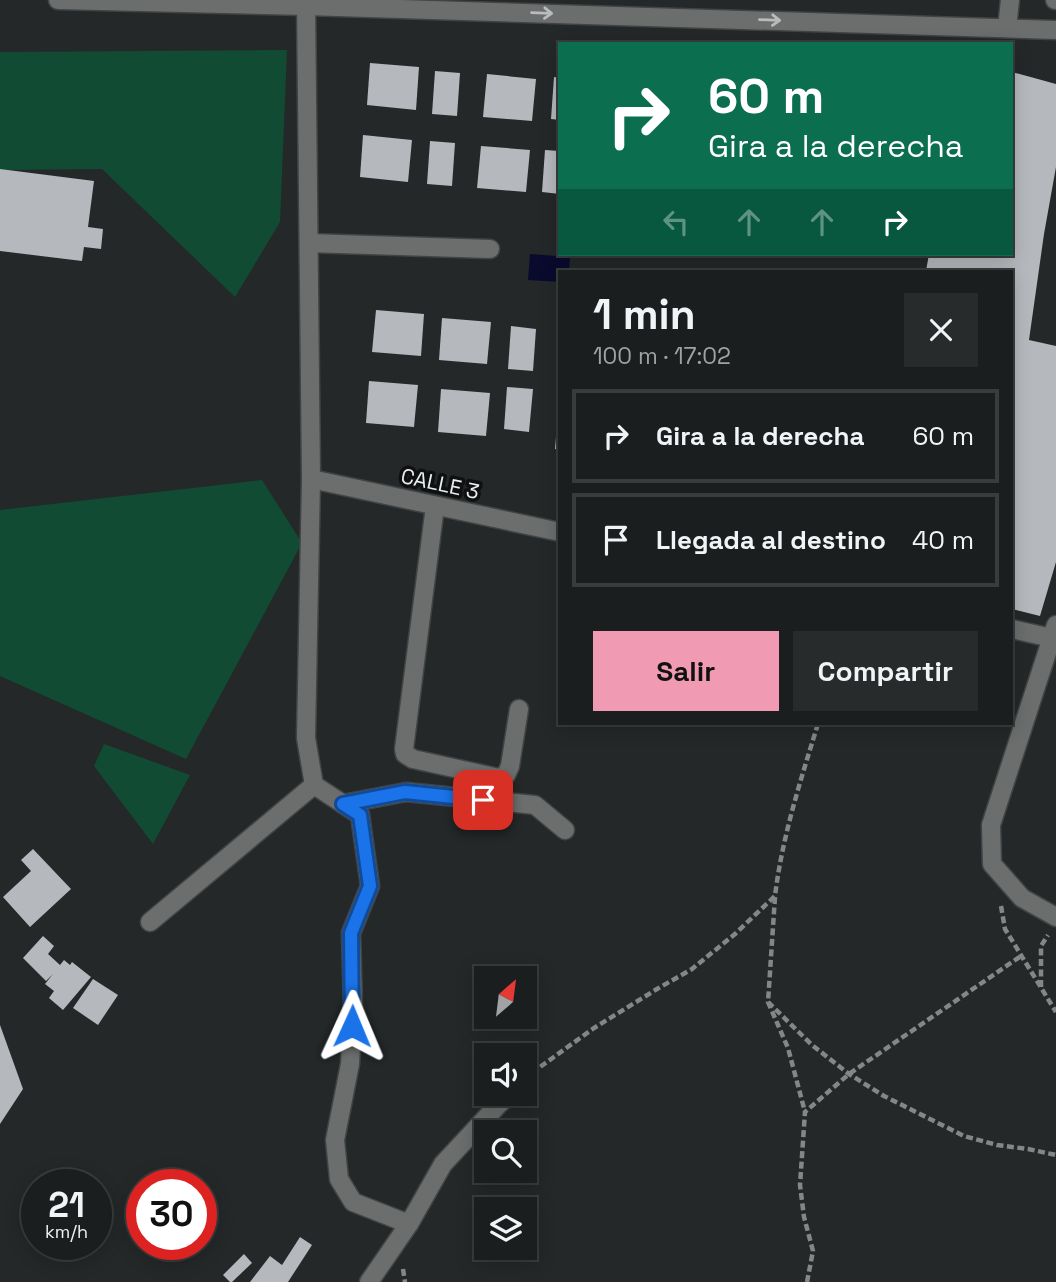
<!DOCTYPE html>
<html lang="es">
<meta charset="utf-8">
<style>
:root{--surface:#1b1e1f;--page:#282b2c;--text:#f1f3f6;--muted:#a0a2a4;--line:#393c3d;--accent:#f19ab4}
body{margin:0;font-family:"Space Grotesk",sans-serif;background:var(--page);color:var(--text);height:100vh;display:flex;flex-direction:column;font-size:26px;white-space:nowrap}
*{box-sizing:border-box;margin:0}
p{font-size:23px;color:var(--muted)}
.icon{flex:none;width:38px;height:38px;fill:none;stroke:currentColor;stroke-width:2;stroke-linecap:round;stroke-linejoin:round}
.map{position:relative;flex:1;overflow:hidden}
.details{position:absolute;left:558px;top:270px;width:455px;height:455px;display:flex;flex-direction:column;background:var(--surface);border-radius:0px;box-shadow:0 4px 18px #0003,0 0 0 2px var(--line)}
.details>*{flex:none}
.hud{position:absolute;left:558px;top:42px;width:455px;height:214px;border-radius:0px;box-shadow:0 4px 18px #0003,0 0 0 2px var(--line);background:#0b6e4f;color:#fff;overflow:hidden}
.needle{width:46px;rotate:28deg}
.fabs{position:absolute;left:474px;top:966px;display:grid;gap:14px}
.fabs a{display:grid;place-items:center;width:63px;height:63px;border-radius:0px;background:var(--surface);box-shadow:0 4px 18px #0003,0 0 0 2px var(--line);font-size:35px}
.speed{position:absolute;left:21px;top:1169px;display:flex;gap:14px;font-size:35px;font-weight:700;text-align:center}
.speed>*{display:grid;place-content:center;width:91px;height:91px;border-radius:50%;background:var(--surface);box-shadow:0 4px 18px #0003,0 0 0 2px var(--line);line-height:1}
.speed small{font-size:18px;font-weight:400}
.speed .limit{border:10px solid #d22;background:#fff;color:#111}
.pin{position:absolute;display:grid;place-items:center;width:60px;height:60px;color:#fff;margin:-30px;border-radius:14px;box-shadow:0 4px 10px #0006}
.me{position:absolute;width:77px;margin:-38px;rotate:1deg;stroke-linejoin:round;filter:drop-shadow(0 0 5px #0008)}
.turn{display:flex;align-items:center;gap:24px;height:147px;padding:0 35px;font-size:32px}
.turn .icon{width:91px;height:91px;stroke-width:2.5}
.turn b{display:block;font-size:49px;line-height:60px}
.lanes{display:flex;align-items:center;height:66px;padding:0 35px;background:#0003;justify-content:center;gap:35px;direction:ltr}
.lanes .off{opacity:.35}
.round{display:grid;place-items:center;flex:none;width:74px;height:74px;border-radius:0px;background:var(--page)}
.headline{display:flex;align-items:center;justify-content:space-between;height:119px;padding:0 35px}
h1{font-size:42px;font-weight:800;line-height:52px}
.button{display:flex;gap:14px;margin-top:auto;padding:14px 35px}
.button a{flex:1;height:80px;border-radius:0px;background:var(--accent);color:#111;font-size:28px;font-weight:800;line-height:80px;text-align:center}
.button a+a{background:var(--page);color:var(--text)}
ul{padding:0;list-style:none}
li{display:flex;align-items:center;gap:21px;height:94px;margin:0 14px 10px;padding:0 21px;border:4px solid var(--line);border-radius:0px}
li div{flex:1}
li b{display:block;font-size:26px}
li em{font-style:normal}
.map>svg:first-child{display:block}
.green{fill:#114b34}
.water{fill:#0a0a2e}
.building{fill:#b5b8bc}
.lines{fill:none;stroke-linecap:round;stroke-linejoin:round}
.minor-casing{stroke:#404445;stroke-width:21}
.path{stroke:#848788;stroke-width:4.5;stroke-dasharray:7 3.5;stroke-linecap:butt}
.minor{stroke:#6c6e6e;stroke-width:18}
.oneway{stroke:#b9bbbc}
.route-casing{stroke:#114b97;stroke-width:18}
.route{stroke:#1a73e8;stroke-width:12}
.labels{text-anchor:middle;stroke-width:7;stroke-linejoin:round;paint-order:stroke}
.street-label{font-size:21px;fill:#eceff0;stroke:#0f1011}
</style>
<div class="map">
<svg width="1056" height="1282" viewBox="0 0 1056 1282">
<rect width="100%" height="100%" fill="#242829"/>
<!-- green -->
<g class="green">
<path d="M287 50 280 222 235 297 102 169 0 170V52Z"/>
<path d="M262 480 302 543 186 759 0 676V510Z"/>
<path d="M104 744 190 775 153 844 94 766Z"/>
</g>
<!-- water -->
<path class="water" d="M530 254 570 257 569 271H560V282L528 280Z"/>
<!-- building -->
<g class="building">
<path d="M370 63 419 67 416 110 367 105Z"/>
<path d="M435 71 460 73 457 116 432 114Z"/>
<path d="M1012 72 1056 84V167L1044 234 1029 340 1056 346V562L1040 616 1012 609V271H926L929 254H1012Z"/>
<path d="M487 74 536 79 532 121 483 117Z"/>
<path d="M554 77 560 78V120L551 119Z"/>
<path d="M363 135 412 140 408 182 360 177Z"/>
<path d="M430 141 455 143 452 186 427 184Z"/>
<path d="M481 146 530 150 526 192 477 188Z"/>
<path d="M545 150 560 151V194L542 192Z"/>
<path d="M0 169 94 181 88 227 103 229 101 249 84 247 82 261 0 251Z"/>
<path d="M376 310 424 314 421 356 372 352Z"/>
<path d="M442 318 491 322 487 364 439 360Z"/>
<path d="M511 326 536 329 533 371 508 369Z"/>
<path d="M369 381 418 385 414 427 366 423Z"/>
<path d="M507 387 533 389 529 432 504 429Z"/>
<path d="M441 389 490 393 486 436 438 432Z"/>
<path d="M558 413H560V450L555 449Z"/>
<path d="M33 849 71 889 30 927 3 897 31 871 21 860Z"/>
<path d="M43 936 54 946 48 954 60 965 64 960 70 965 72 962 91 977 63 1010 49 998 54 991 45 984 53 974 46 981 23 958Z"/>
<path d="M93 979 118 995 98 1025 73 1008Z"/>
<path d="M0 1025 23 1089 0 1124Z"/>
<path d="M300 1237 312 1245 288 1282H250L270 1256 282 1265Z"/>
<path d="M244 1254 252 1263 232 1282H230L223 1275Z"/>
</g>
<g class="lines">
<defs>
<g id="minor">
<path d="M58 0 306 6 1056 30"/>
<path d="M306 0 311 479 306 738 314 785 360 815 370 886 351 933 353 1007 350 1064 335 1140 339 1179 353 1202 409 1224"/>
<path d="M1055 0H1056"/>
<path d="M1007 28 1010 0"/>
<path d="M309 243 490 249"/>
<path d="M311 479 560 532"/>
<path d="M435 506 404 749 405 754 413 759 499 778 506 775 510 766 519 709"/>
<path d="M1056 625 991 825 992 864 1022 898 1056 917"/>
<path d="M1012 629 1056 639"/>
<path d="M343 804 406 792 535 805 565 830"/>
<path d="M150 922 314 785"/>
<path d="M369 1282 409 1224 443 1164 498 1105 510 1094"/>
</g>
</defs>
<!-- minor casing -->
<use href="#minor" class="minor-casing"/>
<!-- path -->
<g class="path">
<path d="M775 897 768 1002 788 1048 805 1112"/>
<path d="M1001 906 1005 929 1056 1012"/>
<path d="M1041 987V946L1048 935"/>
<path d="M768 1002 812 1045 849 1074 884 1096 964 1136 997 1145 1028 1149 1056 1155"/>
<path d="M525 1081 540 1067 594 1028 657 989 692 969 735 934 775 896C782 838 800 782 817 727V723"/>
<path d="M403 1269 405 1282"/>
<path d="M807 1282 813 1251 804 1217 800 1185 805 1112 849 1074 1021 956"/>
</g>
<!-- minor -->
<use href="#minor" class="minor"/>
</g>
<!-- one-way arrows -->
<defs><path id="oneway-shaft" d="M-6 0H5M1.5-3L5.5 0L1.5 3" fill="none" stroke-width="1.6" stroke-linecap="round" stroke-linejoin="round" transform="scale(1.75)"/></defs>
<g class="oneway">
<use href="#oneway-shaft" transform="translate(542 13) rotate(2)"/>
<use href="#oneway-shaft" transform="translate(770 20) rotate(2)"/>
</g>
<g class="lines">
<defs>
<path id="route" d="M352 1026 351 933 370 886 360 815 343 804 405 792 483 800"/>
</defs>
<!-- route casing -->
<use href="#route" class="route-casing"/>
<!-- route -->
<use href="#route" class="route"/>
</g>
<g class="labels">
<!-- street labels -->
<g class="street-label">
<text transform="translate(440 484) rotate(12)" y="7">CALLE 3</text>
</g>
</g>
</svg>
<div class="fabs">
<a><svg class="needle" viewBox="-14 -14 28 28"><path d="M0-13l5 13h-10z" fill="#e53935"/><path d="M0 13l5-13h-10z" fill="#a0a2a4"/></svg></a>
<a><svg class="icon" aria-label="sound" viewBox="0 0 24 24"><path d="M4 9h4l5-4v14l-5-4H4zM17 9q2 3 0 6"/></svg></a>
<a><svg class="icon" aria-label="search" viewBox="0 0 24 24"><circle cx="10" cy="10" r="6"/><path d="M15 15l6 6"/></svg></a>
<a><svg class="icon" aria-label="layers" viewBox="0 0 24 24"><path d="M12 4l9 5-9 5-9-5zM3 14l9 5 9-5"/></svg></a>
</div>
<div class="speed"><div>21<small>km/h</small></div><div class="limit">30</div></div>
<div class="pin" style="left:483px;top:800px;background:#d93025"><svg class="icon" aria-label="arrive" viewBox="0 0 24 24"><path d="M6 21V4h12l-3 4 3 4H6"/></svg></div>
<svg class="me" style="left:352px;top:1026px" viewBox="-20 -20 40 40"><path d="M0-17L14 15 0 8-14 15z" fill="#1a73e8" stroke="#fff" stroke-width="4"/></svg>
<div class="hud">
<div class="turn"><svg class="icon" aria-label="right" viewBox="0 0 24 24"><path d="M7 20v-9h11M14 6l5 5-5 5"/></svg><div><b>60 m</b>Gira a la derecha</div></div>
<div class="lanes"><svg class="icon off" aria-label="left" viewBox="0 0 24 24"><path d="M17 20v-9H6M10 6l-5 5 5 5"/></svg><svg class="icon off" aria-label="ahead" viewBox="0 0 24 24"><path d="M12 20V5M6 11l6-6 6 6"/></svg><svg class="icon off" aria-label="ahead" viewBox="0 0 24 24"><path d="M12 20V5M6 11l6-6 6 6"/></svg><svg class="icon" aria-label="right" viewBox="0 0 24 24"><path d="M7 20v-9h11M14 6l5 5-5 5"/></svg></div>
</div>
<section class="details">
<div class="headline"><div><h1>1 min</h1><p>100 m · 17:02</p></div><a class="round"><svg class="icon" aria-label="close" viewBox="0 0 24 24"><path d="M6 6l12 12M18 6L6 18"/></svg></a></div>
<ul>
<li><svg class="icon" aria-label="right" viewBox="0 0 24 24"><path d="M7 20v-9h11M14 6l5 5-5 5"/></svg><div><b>Gira a la derecha</b></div><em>60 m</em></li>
<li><svg class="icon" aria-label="arrive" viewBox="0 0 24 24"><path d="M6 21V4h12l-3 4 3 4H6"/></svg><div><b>Llegada al destino</b></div><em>40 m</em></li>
</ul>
<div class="button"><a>Salir</a><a>Compartir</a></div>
</section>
</div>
